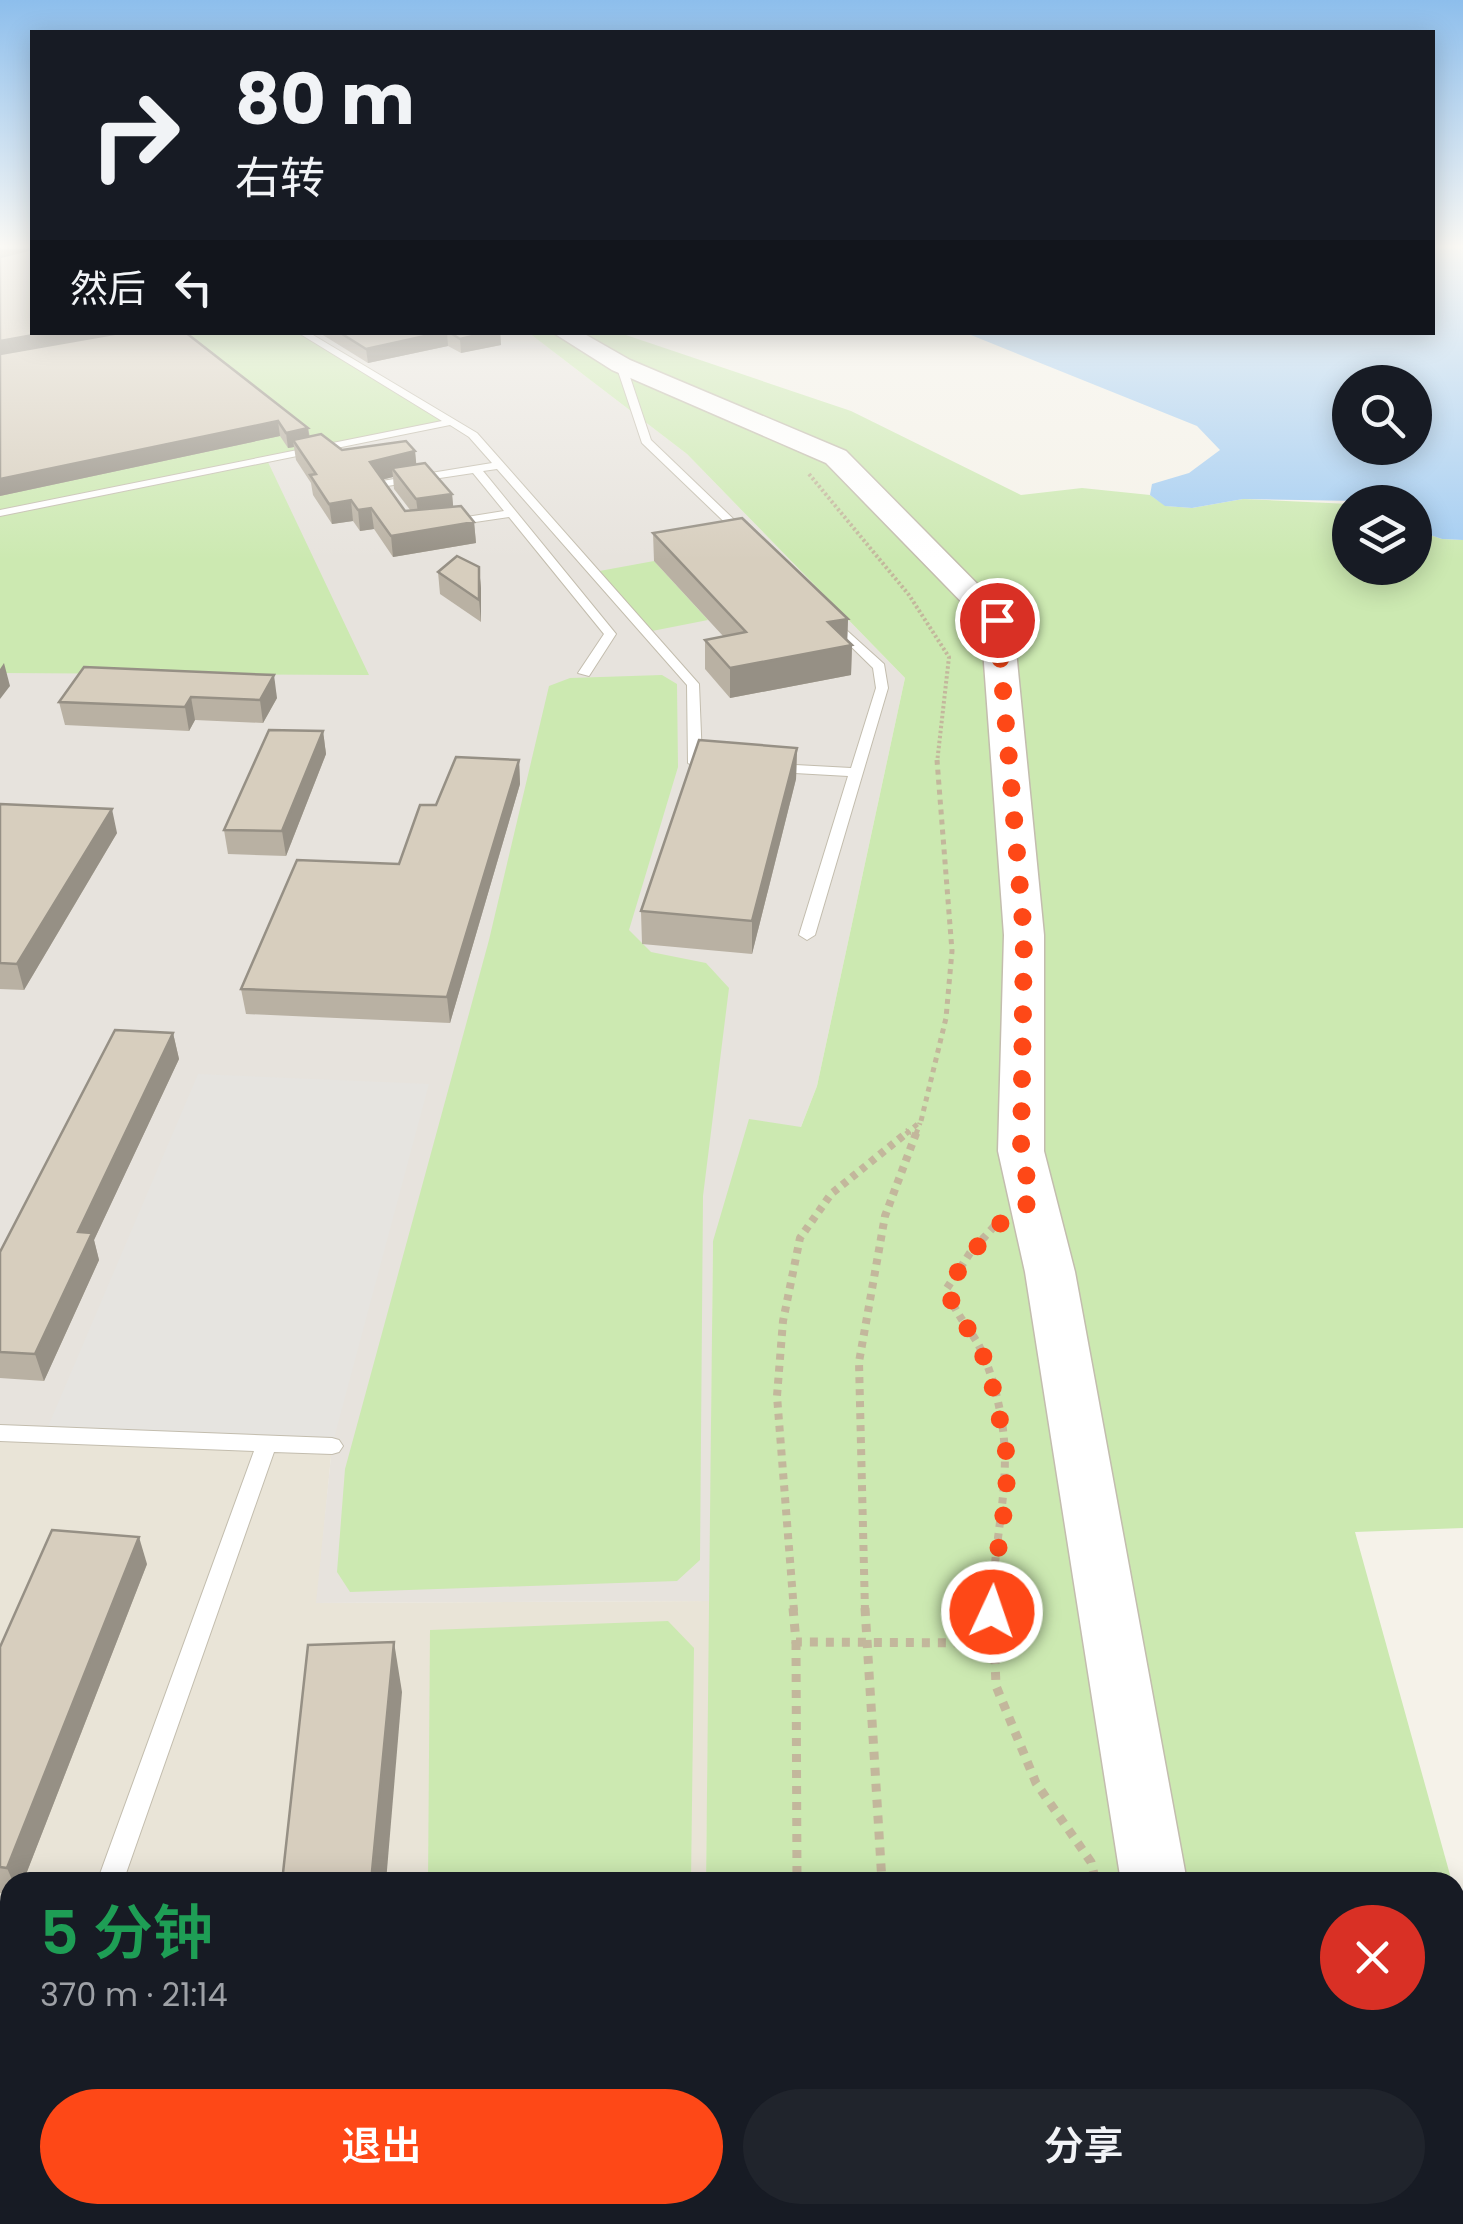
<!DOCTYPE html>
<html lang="zh">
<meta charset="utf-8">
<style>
:root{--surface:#171b24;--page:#20242c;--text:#f1f3f6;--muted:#9ea1a6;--accent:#fe4817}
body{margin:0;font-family:Poppins,"Noto Sans SC",sans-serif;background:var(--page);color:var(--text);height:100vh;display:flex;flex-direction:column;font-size:38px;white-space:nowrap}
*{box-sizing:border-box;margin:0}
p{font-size:32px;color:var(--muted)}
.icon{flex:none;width:55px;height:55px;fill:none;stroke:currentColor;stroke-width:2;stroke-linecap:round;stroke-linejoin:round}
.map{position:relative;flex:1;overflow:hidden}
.drawer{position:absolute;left:0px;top:1872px;width:1465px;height:352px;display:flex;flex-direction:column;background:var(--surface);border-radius:30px 30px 0 0;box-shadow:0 5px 25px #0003}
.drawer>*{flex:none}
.hud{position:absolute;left:30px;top:30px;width:1405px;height:305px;border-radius:0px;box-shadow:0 5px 25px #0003;background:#171b24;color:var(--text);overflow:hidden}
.buttons{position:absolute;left:1332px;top:365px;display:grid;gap:20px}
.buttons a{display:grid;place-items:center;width:100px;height:100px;border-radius:50%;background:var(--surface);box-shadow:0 5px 25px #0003;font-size:50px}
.pin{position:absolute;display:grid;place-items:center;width:85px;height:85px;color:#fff;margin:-42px;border:5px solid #fff;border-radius:50%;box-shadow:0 2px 10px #0007}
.me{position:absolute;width:110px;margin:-55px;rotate:3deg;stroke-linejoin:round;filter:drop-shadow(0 0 8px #0008)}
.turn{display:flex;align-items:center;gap:35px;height:210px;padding:0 40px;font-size:45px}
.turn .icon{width:130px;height:130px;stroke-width:2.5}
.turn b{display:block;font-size:70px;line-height:85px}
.then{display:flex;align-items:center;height:95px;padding:0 40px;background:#0003;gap:20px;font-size:38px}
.round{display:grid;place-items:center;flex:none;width:105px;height:105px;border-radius:52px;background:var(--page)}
.headline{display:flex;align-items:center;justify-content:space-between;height:170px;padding:0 40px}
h1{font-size:60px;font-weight:600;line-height:75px;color:#1e9e55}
.action{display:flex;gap:20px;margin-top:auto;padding:20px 40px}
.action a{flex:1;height:115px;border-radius:60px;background:var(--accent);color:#fff;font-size:40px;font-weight:600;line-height:115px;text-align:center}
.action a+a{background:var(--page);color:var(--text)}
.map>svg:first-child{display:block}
.residential{fill:#e9e4d7}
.industrial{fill:#e7e3dd}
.green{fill:#cce9b1}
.parking{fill:#e6e4e0}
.water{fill:#a4cdf2;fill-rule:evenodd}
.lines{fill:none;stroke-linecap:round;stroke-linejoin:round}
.service-casing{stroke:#c3bdae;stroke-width:2}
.tertiary-casing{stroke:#c3bdae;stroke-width:3}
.path-far3{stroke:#c3b79c;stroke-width:4;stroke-dasharray:2.5 2.5;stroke-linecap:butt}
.path-far2{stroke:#c3b79c;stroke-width:5;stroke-dasharray:5 5;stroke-linecap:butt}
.path-far1{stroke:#c3b79c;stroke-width:8;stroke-dasharray:6 6;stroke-linecap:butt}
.path{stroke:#c3b79c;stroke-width:9;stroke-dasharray:8 8;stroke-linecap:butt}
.service{fill:#fff;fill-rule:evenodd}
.tertiary{fill:#fff;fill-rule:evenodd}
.wall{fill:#b9b1a3;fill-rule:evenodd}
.shaded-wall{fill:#969085}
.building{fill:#d7cebe;stroke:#969085;stroke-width:2.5}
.route{stroke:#fe4817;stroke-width:18;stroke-dasharray:0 32.4}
</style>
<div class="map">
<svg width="1463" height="2224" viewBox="0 0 1463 2224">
<rect width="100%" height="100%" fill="#f5f2e9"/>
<!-- residential -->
<path class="residential" d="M0 1434 332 1446 317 1603 710 1601 706 1882H10V2215H703L702 2224H0Z"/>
<!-- industrial -->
<path class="industrial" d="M0 249 32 332 529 333 687 454 905 678 817 1086 801 1127 713 1241 710 1601 316 1603 332 1446 0 1434Z"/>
<!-- green -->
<g class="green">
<path d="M0 262 32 332 301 333 451 422 267 460 369 675 0 673Z"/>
<path d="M529 333H620L851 411 1021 495 1082 488 1150 495 1166 506 1192 508 1243 499 1350 504V568H1415V530L1442 539 1463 540V1528L1355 1532 1452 1882H706L713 1241 749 1119 801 1127 817 1086 905 678 687 454Z"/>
<path d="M654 561 708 620 647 632 594 572Z"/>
<path d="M662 675 677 684 678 767 629 930 651 952 706 963 729 988 703 1196 700 1560 677 1581 350 1592 337 1572 345 1469 489 940 549 686 570 678Z"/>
<path d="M668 1621 694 1648 691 1882H428L430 1630Z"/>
<path d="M1455 1894 1463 1923V2224H702L703 2215H1455Z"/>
<path d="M425 2215H687V2224H424Z"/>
</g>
<!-- parking -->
<path class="parking" d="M198 1074 429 1084 332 1446 44 1436Z"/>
<!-- water -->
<path class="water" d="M1433 249H1463V540L1442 539 1415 530V502L1243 499 1192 508 1165 506 1150 495 1152 484 1189 473 1220 450 1197 426 966 333 1432 332ZM1350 382H1415V448H1350Z"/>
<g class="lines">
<defs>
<g id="service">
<path d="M297 332H308L477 433 699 684 702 759 711 761V767H695L688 763 687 685 497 469 483 471 616 634 589 676 578 673 604 634 509 517 448 526 442 523 448 520 504 511 473 473 387 486 396 499 387 501 375 484 376 482 492 463 469 437 450 425 0 516V510L442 421Z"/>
<path d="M621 362 626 365 651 440 747 532V536H739L642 443 616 365Z"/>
<path d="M833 618 884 664 888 688 815 935 807 940 799 935 848 776 777 772 770 768 777 764 851 768 876 688 873 668 829 625V619Z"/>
<path d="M0 1425 332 1438 339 1440 343 1446 339 1452 332 1454 274 1452 123 1882H97L254 1451 0 1441Z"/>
<path d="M10 2203V2215H32L31 2224H1L7 2205Z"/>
</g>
<g id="tertiary">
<path d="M552 332H581L630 360 846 451 1013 620 1044 935V1151L1075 1272 1187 1882H1121L1025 1272 998 1151 1004 935 981 622 826 463 612 370Z"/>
<path d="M1174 2215H1250L1252 2224H1176Z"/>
</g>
</defs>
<!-- service casing -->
<use href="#service" class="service-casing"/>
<!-- tertiary casing -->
<use href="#tertiary" class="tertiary-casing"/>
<!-- path-far3 -->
<path class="path-far3" d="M809 474 909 595 949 657 937 763"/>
<!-- path-far2 -->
<g class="path-far2">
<path d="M906 1134 921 1121 946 1018 952 951 937 760"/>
<path d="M916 1134 920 1123"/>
</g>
<!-- path-far1 -->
<g class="path-far1">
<path d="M794 1611 777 1396 783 1321 800 1238 831 1194 909 1131"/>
<path d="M865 1611 859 1362 885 1216 917 1131"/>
<path d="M993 1611C991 1553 1009 1497 1004 1440 1002 1411 991 1367 977 1342 965 1323 953 1310 947 1288L970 1253 999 1221"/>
</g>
<!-- path -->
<g class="path">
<path d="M793 1608 796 1642 994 1643"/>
<path d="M865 1608 882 1882"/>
<path d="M993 1608 996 1686 1036 1783 1091 1862 1096 1882"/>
<path d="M796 1642 797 1882"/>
<path d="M799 2215V2224"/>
<path d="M904 2215 905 2224"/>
<path d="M1115 2215 1117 2224"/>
</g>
<!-- service -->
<use href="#service" class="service"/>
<!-- tertiary -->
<use href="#tertiary" class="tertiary"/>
</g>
<!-- wall -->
<g class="wall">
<path d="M0 249H32V332H185L308 428 310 437 321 434 342 450 406 441 415 451 416 465 425 463 452 494 453 507 461 506 474 522 476 543 393 557 374 529 360 531 353 521 332 524 313 495 311 483 296 460 294 447 288 448 280 436 0 496ZM393 477 394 489 411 511H405L382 480Z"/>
<path d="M318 332H500L501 345 461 353 448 346 368 363Z"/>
<path d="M653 533 848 619 847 641 852 645 851 675 730 698 705 669V640L723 636 654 561Z"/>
<path d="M479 567 481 589V622L440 594 438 572Z"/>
<path d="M84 667 277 698 263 723 195 720 189 731 65 725 59 702Z"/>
<path d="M323 731 326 754 286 856 228 854 224 830Z"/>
<path d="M797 748 796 779 752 954 642 944 641 911Z"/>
<path d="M519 760 520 784 450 1023 246 1014 241 989 399 864 436 805Z"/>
<path d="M0 804 117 833 24 990 0 989Z"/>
<path d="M173 1033 179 1059 94 1240 99 1260 44 1381 0 1378V1252Z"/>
<path d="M147 1564 23 1882H10V1894L0 1893V1647Z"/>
</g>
<!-- shaded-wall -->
<g class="shaded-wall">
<path d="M0 249H31V252L0 257Z"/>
<path d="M50 332H133L0 356V341Z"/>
<path d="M443 332H447L448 346 368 363 366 349Z"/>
<path d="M490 332H500L501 345 461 353 460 339Z"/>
<path d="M278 421 280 436 0 496V479Z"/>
<path d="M308 428 310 444 293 440 294 447 288 448 286 433Z"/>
<path d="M415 451 417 471 392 468 393 477 372 482 370 462Z"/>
<path d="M452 494 454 515 419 520 416 499Z"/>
<path d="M351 500 353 521 332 524 329 504Z"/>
<path d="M371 508 374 529 360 531 358 510Z"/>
<path d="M474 522 476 543 393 557 391 536Z"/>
<path d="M479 567 481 589V622L479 600Z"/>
<path d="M848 619 847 646 852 645 851 675 730 698V668L828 622Z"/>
<path d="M4 663 10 686 0 699V669Z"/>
<path d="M274 675 277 698 263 723 260 700Z"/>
<path d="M191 697 195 720 189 731 185 707Z"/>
<path d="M323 731 326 754 286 856 282 831Z"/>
<path d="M797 748 796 779 752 954V921Z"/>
<path d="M519 760 520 784 450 1023 447 997Z"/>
<path d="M112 809 117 833 24 990 17 964Z"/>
<path d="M173 1033 179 1059 94 1240 99 1260 44 1381 35 1354 78 1232Z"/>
<path d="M139 1537 147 1564 23 1882H13L7 1868Z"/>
<path d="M394 1642 402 1692 386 1882H371Z"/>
<path d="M357 2215H372V2224H356Z"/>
</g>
<!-- building -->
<g class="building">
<path d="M32 249V332H50L0 341V257Z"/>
<path d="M125 332H185L308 428 286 433 278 421 0 479V354Z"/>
<path d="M339 332H443L366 349Z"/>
<path d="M449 332H490L460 339Z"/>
<path d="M321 434 342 450 406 441 415 451 370 462 405 511 461 506 474 522 391 536 371 508 358 510 351 500 329 504 310 475 316 474 293 440Z"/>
<path d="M425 463 452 494 416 499 392 468Z"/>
<path d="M742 518 848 619 828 622 852 645 730 668 705 640 746 632 653 533Z"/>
<path d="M457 556 479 567V600L438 572Z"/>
<path d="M84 667 274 675 260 700 191 697 185 707 59 702Z"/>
<path d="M269 730 323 731 282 831 224 830Z"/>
<path d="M699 740 797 748 752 921 641 911Z"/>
<path d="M456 757 519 760 447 997 241 989 297 860 399 864 420 805H436Z"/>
<path d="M0 804 112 809 17 964 0 963Z"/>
<path d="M115 1030 173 1033 78 1232 92 1233 35 1354 0 1352V1252Z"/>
<path d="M52 1530 139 1537 7 1868 0 1867V1647Z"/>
<path d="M394 1642 371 1882H282L308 1645Z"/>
<path d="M255 2215H357L356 2224H254Z"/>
</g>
<!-- sky -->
<linearGradient id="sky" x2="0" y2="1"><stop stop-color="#8dbeec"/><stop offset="0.44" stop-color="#faf9f5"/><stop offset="1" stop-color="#faf9f5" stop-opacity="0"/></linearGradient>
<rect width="1463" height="560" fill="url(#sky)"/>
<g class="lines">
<!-- route -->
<path class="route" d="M992 1612C992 1554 1016 1491 1003 1433 996 1405 991 1368 977 1343 965 1323 953 1310 947 1288 972 1250 993 1224 1032 1201L1021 1151 1024 935 997 620"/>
</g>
</svg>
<div class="buttons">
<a><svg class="icon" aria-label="search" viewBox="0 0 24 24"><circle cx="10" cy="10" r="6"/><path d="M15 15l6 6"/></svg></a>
<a><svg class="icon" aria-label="layers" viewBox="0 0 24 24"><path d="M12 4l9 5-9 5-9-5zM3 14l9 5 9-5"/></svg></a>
</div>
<div class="pin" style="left:997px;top:620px;background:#d93025"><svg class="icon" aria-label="arrive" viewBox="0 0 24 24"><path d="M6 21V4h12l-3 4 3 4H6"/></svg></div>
<svg class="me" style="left:992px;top:1612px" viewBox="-20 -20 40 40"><circle r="17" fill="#fe4817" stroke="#fff" stroke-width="3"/><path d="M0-11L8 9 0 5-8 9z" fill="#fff"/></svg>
<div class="hud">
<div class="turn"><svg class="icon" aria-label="right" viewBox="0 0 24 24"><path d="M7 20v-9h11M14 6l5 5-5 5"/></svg><div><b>80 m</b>右转</div></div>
<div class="then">然后<svg class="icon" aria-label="left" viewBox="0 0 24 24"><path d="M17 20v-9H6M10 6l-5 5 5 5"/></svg></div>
</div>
<section class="drawer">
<div class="headline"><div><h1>5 分钟</h1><p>370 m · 21:14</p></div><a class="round" style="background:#d93025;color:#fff"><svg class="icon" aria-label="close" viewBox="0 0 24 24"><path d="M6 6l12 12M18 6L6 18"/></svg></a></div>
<div class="action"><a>退出</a><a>分享</a></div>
</section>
</div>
